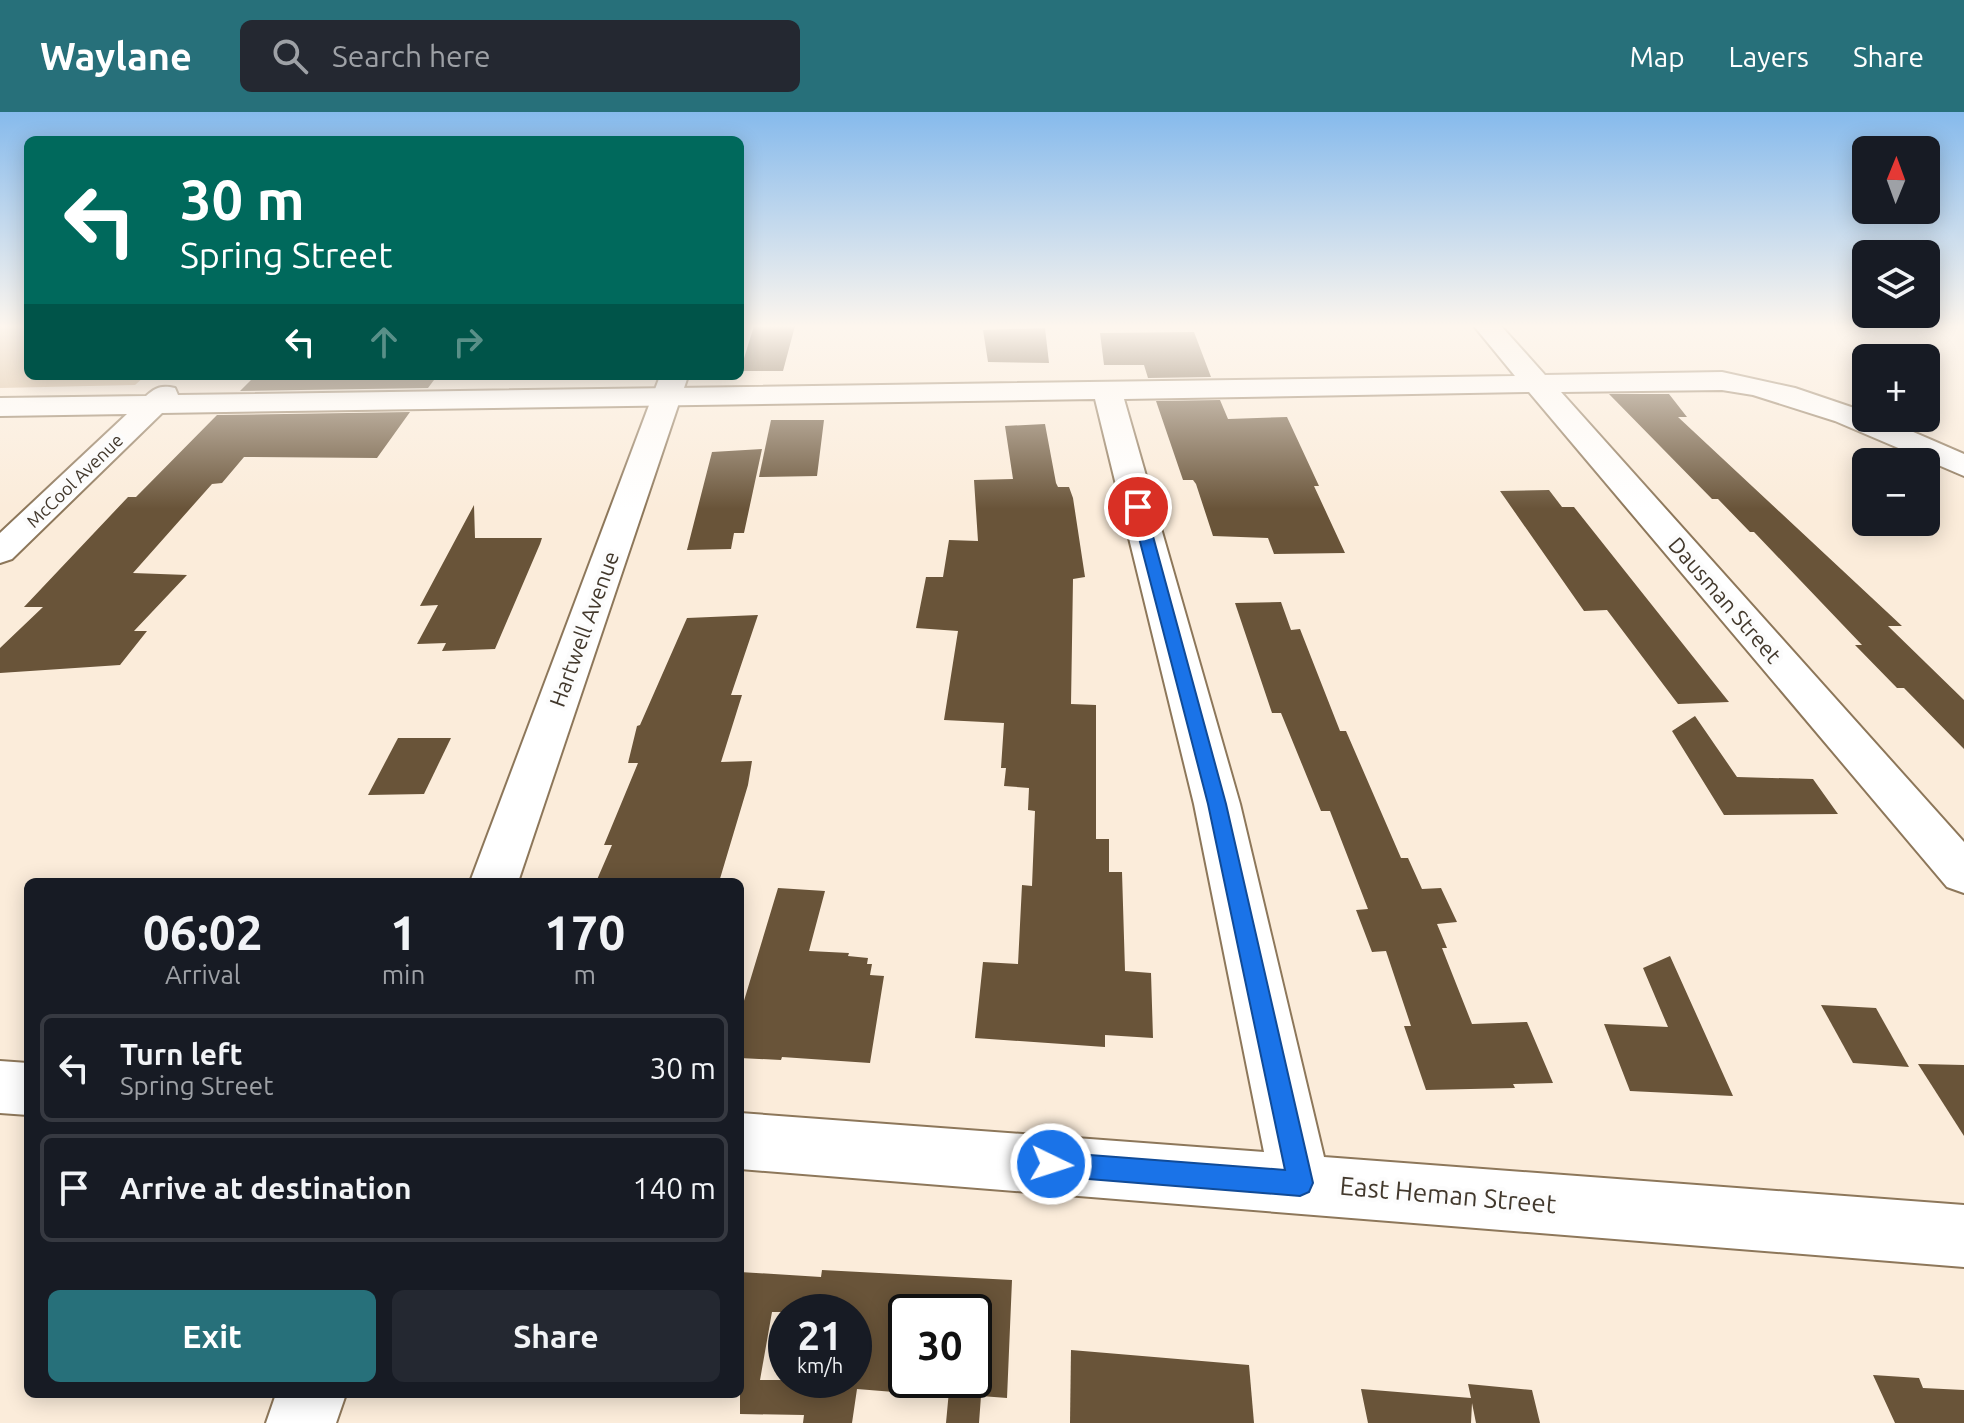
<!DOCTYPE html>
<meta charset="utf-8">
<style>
:root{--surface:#171b24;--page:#242831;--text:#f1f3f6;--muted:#9ea1a6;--line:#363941;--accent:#27707a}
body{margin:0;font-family:Ubuntu,sans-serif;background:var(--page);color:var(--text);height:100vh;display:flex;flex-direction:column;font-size:30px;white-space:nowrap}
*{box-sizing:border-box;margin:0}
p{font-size:26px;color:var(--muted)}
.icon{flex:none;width:44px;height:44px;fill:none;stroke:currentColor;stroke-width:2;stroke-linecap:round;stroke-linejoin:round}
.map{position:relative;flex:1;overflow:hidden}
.drawer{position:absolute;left:24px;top:766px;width:720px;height:520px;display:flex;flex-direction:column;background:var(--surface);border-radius:12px;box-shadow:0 4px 20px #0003}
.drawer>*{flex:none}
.top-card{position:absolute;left:24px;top:24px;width:720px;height:244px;border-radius:12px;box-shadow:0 4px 20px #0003;background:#00695c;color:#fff;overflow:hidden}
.needle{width:52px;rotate:1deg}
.controls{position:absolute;left:1852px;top:24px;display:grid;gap:16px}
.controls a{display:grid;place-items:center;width:88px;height:88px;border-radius:12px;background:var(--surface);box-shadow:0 4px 20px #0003;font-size:40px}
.speed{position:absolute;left:768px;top:1182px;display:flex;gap:16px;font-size:40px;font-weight:700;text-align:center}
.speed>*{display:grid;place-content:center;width:104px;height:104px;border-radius:50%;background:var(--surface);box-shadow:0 4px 20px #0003;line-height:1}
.speed small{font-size:20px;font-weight:400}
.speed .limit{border:4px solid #111;border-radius:12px;background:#fff;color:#111}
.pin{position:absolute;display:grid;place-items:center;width:68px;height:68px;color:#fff;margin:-34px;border:4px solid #fff;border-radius:50%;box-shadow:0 2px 8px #0007}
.me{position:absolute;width:88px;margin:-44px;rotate:94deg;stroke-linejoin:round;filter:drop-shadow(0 0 6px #0008)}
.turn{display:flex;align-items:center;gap:28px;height:168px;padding:0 24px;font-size:36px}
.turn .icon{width:104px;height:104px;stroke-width:2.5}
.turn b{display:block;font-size:56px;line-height:68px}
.lanes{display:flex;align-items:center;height:76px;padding:0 24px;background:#0003;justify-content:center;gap:40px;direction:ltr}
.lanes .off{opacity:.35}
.eta{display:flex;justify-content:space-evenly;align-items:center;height:136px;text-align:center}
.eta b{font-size:48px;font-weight:600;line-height:56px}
.action{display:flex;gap:16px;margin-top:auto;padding:16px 24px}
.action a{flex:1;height:92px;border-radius:12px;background:var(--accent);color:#fff;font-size:32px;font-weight:600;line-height:92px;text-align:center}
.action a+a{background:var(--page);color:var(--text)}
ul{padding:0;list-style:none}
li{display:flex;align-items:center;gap:24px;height:108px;margin:0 16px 12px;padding:0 8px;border:4px solid var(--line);border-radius:12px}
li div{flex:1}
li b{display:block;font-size:30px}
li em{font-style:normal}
header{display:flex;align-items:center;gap:48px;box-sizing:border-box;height:112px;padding:0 40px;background:var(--accent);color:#fff}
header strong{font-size:38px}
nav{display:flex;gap:44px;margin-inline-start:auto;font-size:28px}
.search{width:560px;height:72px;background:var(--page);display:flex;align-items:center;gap:20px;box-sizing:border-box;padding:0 28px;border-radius:12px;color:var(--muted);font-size:30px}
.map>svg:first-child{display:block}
.green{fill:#d5b996}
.building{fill:#695439;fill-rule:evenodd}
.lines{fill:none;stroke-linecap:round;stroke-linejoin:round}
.minor-casing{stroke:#8d775a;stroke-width:4}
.tertiary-casing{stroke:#8d775a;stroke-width:4}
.minor{fill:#fff;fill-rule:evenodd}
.tertiary{fill:#fff;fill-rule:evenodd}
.route{fill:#1a73e8;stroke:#114b97;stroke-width:2}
.labels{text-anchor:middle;stroke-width:8;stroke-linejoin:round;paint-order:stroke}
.far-street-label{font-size:18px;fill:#42382c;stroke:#fcfcfc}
.street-label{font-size:22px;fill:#42382c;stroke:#fcfcfc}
.near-street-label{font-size:26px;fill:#42382c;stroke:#fcfcfc}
</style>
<header>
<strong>Waylane</strong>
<div class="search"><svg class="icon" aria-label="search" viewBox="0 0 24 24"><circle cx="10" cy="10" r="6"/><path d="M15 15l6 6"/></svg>Search here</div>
<nav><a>Map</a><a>Layers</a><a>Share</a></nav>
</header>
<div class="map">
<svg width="1964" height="1311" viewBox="0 0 1964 1311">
<rect width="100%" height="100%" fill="#fbecda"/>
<!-- green -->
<path class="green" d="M0 214H28V264H145L135 273 0 276Z"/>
<!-- building -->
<g class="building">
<path d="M754 214H795L783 259H740Z"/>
<path d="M1045 216 1049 251 988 250 983 218Z"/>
<path d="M1194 220 1211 265 1148 266 1144 253H1104L1100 221Z"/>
<path d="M255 264H437L428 276 240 279Z"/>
<path d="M1609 282H1669L1687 305H1678L1902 514H1888L1964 588V637L1904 576H1897L1855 533H1862L1754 420H1750L1718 387H1712Z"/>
<path d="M1220 288 1228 307 1287 305 1319 374H1314L1345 441 1274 442 1268 426 1213 424 1196 372 1193 368H1183L1156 289Z"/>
<path d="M410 300 377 346 244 345 222 371 212 372 133 461 187 463 134 519H147L120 553 0 561V536L43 495H24L128 385H136L217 303Z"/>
<path d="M771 308H824L817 364 759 365Z"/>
<path d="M1045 312 1056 371 1058 375H1069L1073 386 1085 465 1073 467 1071 592 1096 593V727H1109V760H1122L1125 859 1151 861 1153 926 1105 923V935L975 926 983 850 1018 852 1022 773 1032 774 1035 699 1028 698 1029 676 1004 674 1006 656H1001L1004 611 944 608 958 519 916 516 926 465H943L949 428 978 429 974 368 1013 367 1005 314Z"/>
<path d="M762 337 744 421H734L731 437 687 438 712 340Z"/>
<path d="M1549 378 1562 395H1574L1729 590 1678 592 1607 498 1584 499 1500 379Z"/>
<path d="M474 393 475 426H542L540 432 495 537 442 539 446 531 417 532 438 493 420 494Z"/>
<path d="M1281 490 1291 518 1300 517 1340 619H1346L1401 746H1408L1422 777 1441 776 1457 810 1437 812 1447 836H1442L1472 912 1527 910 1553 971 1513 972 1515 976 1426 978 1404 914H1411L1386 839 1372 840 1356 798 1368 797 1330 699H1321L1281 601H1272L1235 491Z"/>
<path d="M758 503 731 583H742L721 650 752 649 748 673 719 770H596L612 733H604L638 651H628L637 614 640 613 687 506Z"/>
<path d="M1695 604 1737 665 1813 667 1838 702 1724 703 1672 619Z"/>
<path d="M398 626H451L424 682 368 683Z"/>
<path d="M778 776 825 779 809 839 849 841 848 844 868 846 867 852H872L870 863 884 864 870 951 782 945 781 948 740 946V902Z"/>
<path d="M1670 844 1733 984 1630 979 1604 912 1668 915 1643 856Z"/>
<path d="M1821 893 1876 896 1909 955 1853 951Z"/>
<path d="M1918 952 1964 953V1024Z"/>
<path d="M822 1158 1012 1168 1007 1286 981 1284 979 1311H946L950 1268H974V1200H903L894 1280 857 1277 852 1311H803L804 1303 740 1302V1160L821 1165ZM772 1200H854V1268H760Z"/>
<path d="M1071 1238 1249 1253 1254 1311H1070Z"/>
<path d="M1873 1263 1919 1266 1923 1276 1964 1278V1311H1895Z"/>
<path d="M1468 1272 1532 1278 1540 1311H1476L1472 1291 1471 1311H1368L1361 1277 1471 1286Z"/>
</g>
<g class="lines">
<defs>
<g id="minor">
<path d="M1474 214H1501L1545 263 1722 260 1795 276 1857 297 1866 300V306H1881L1964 342V364L1835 309 1753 283 1722 278 1561 280 1964 730V781L1947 775 1529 280 1124 287 1240 692 1324 1045 1964 1093V1155L740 1057V1001L1264 1040 1194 692 1095 287 162 301 12 447 0 451V421L127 302 0 304V286L146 284C156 275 162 273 175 276L178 283 1515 264Z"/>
<path d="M0 949 28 951V1003L0 1001Z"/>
</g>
<g id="tertiary">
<path d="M660 264H688L518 770H470Z"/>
<path d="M276 1282H346L336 1311H266Z"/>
</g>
</defs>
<!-- minor casing -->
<use href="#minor" class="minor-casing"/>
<!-- tertiary casing -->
<use href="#tertiary" class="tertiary-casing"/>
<!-- minor -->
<use href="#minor" class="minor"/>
<!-- tertiary -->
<use href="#tertiary" class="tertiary"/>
</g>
<!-- sky -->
<linearGradient id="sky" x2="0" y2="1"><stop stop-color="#86baec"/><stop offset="0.54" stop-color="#fdf6ee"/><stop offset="1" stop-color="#fdf6ee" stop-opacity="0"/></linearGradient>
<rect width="1964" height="397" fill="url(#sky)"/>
<!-- route -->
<path class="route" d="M1138 391 1145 395 1226 692 1313 1071 1309 1080 1300 1084 1051 1064 1042 1061 1039 1052 1042 1044 1051 1040 1285 1058 1208 692 1131 395Z"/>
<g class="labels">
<!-- far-street labels -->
<g class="far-street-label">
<text transform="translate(75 369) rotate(-44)" y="6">McCool Avenue</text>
</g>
<!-- street labels -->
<g class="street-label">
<text transform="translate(1725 488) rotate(49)" y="8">Dausman Street</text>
<text transform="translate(584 517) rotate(-70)" y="8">Hartwell Avenue</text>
</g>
<!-- near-street labels -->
<g class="near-street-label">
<text transform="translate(1448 1083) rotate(5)" y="9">East Heman Street</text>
</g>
</g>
</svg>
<div class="controls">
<a><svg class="needle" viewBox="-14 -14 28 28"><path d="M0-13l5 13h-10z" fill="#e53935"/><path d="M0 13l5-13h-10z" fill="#9ea1a6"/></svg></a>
<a><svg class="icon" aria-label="layers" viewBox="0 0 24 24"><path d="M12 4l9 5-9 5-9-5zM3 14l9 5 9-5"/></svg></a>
<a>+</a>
<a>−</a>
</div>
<div class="speed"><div>21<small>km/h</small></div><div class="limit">30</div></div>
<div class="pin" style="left:1138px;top:395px;background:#d93025"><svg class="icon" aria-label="arrive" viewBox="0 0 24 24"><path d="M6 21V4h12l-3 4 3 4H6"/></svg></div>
<svg class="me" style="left:1051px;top:1052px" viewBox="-20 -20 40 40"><circle r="17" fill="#1a73e8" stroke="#fff" stroke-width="3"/><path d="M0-11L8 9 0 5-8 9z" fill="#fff"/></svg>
<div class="top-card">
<div class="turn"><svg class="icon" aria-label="left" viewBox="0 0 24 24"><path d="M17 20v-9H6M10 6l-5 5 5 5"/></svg><div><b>30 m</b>Spring Street</div></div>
<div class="lanes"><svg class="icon" aria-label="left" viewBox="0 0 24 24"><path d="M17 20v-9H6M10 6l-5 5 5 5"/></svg><svg class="icon off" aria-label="ahead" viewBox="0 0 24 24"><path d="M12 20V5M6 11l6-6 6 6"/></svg><svg class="icon off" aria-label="right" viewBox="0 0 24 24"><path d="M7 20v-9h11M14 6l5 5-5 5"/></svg></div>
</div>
<section class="drawer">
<div class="eta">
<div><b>06:02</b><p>Arrival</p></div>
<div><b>1</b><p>min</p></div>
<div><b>170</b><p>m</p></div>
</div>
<ul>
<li><svg class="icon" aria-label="left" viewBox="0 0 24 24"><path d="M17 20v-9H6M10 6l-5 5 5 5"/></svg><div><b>Turn left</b><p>Spring Street</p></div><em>30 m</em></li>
<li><svg class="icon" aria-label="arrive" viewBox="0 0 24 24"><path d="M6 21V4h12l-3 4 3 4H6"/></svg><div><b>Arrive at destination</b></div><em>140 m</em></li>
</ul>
<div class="action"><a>Exit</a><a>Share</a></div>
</section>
</div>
